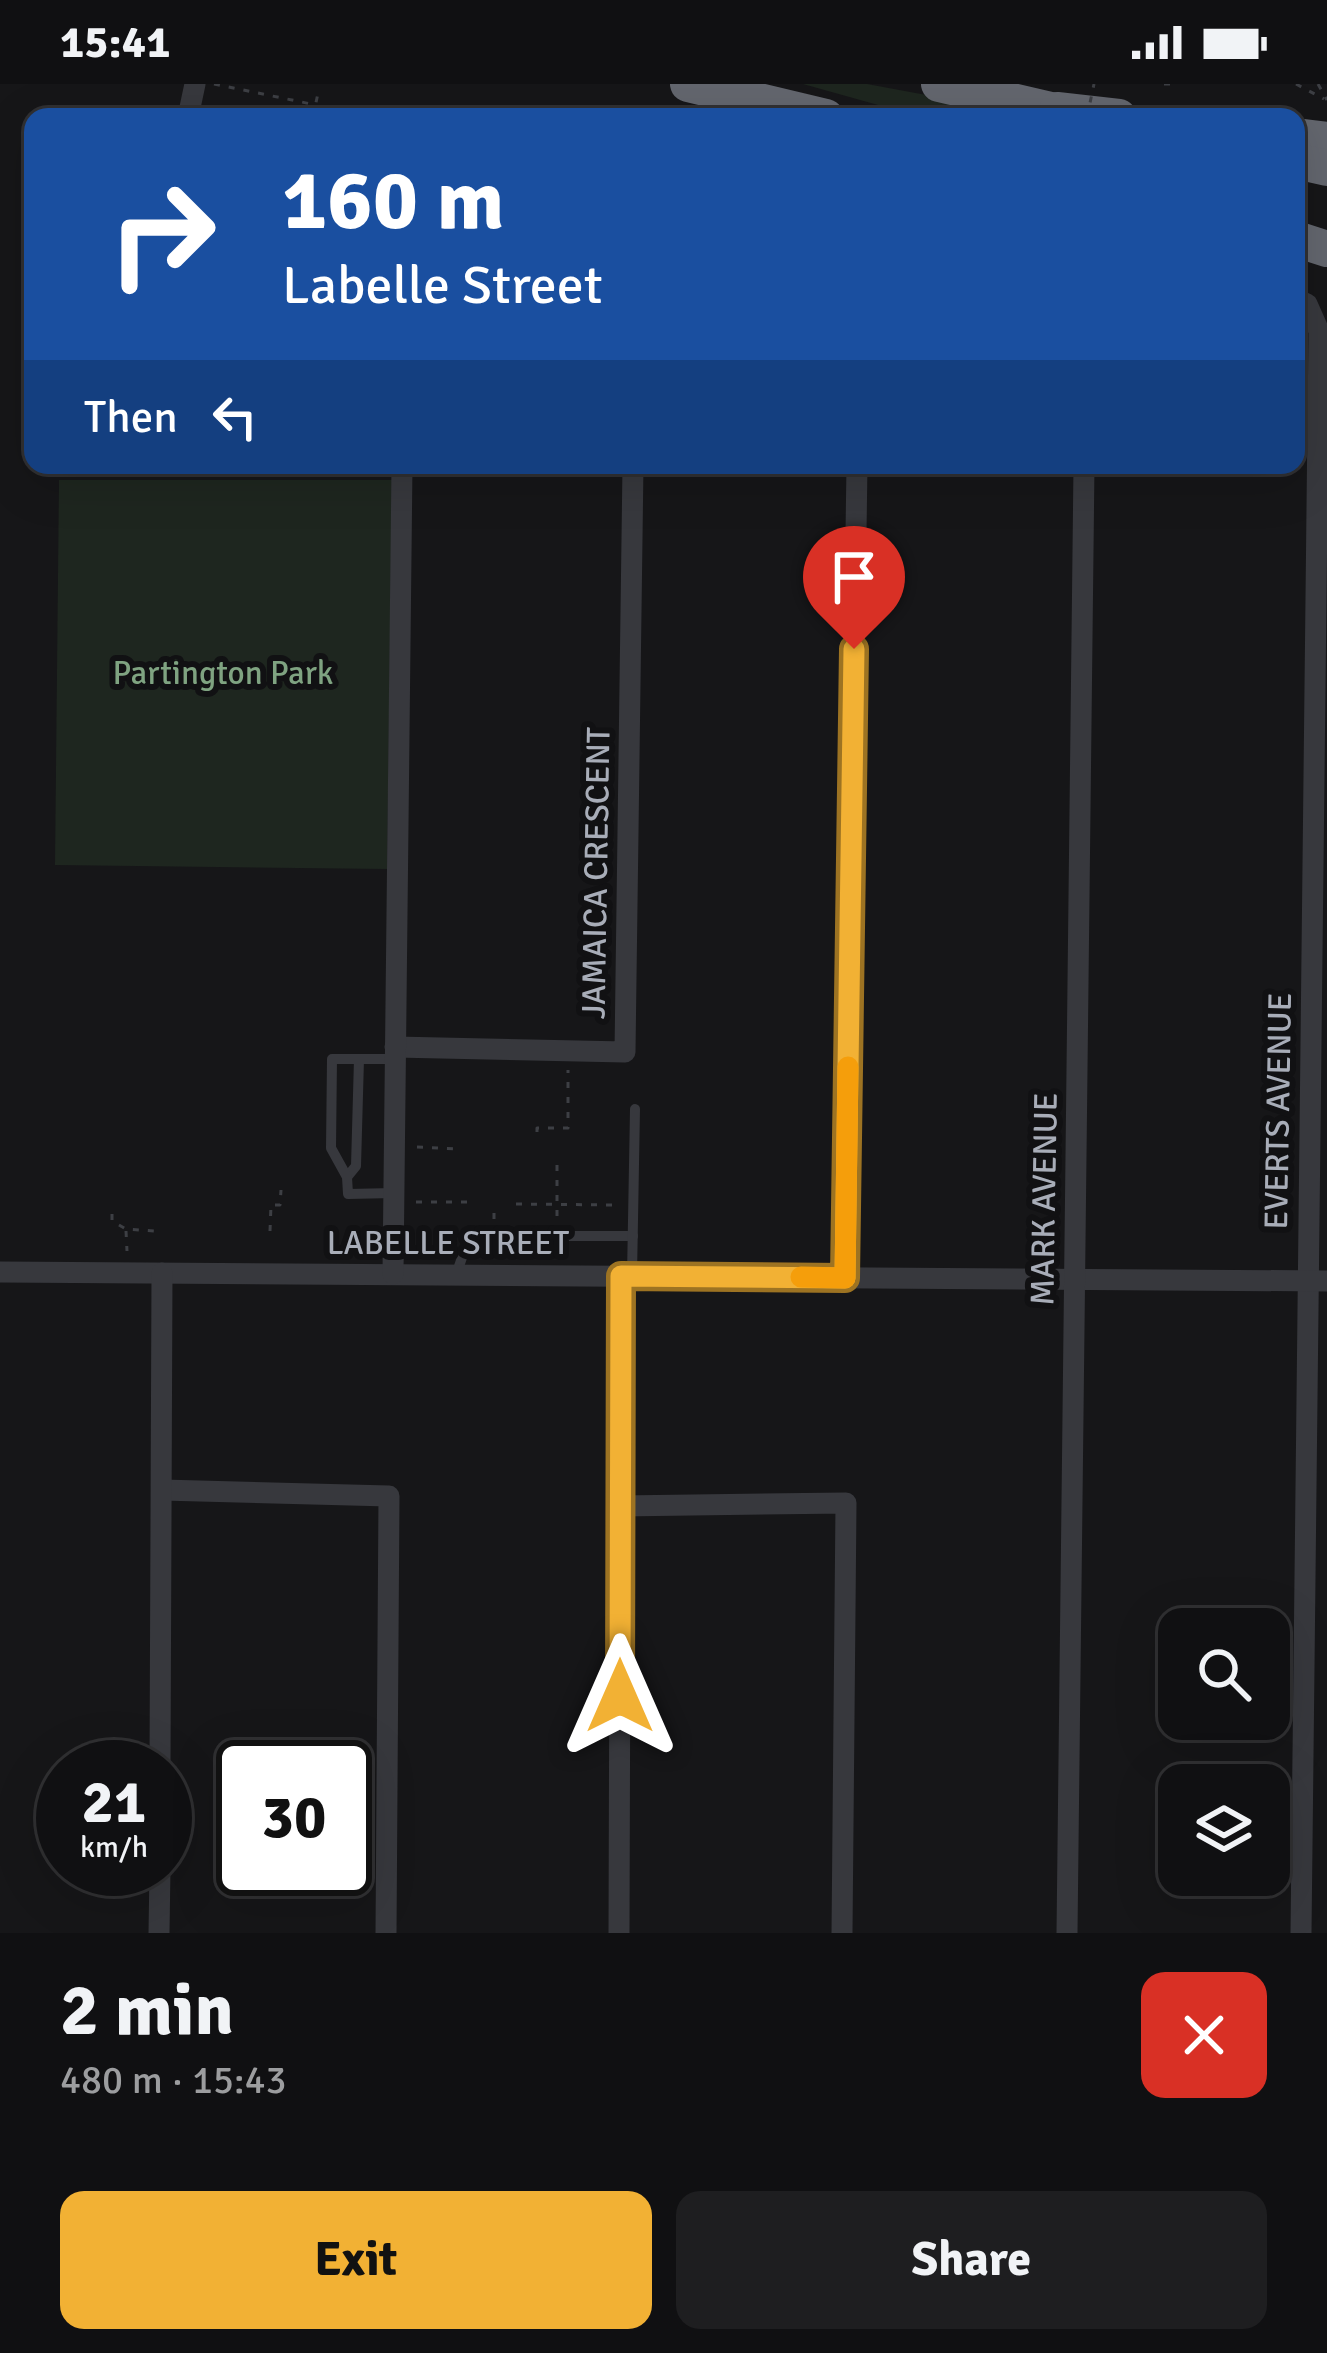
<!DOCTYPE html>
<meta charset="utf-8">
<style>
:root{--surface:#101012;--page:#1e1e20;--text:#f1f3f6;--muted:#9c9d9f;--line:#303032;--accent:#f2b134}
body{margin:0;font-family:Signika,sans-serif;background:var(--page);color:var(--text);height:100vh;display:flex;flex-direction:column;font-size:45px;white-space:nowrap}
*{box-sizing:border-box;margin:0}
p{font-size:39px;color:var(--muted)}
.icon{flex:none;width:66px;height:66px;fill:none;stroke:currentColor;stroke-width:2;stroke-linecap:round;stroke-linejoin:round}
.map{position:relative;height:1849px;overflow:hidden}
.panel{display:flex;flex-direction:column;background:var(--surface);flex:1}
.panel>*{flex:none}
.guide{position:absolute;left:24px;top:24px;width:1281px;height:366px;border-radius:24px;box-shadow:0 12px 48px #0002,0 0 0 3px var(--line);background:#1a4fa0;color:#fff;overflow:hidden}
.fabs{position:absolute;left:1158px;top:1524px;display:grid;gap:24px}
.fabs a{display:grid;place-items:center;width:132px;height:132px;border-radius:24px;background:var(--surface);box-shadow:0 12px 48px #0002,0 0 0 3px var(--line);font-size:60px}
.speed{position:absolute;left:36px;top:1656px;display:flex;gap:24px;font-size:60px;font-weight:700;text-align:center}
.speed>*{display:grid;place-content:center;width:156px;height:156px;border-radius:50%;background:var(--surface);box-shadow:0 12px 48px #0002,0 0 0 3px var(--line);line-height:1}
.speed small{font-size:30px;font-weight:400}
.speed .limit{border:6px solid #111;border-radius:18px;background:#fff;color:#111}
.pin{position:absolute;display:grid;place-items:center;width:102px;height:102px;color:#fff;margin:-123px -51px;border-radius:50% 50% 50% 0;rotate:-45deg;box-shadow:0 0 12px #0007}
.pin .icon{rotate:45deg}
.me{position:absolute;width:132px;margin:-66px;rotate:0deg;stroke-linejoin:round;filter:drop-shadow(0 0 9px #0008)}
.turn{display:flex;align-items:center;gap:42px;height:252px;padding:0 60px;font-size:54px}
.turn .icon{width:156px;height:156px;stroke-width:2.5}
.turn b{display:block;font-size:84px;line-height:102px}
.then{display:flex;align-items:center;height:114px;padding:0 60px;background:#0003;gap:24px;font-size:45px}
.round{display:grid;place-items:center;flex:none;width:126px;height:126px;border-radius:24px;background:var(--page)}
.overview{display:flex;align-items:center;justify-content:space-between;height:204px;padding:0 60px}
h1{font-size:72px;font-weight:700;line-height:90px}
.button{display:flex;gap:24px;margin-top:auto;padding:24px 60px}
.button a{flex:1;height:138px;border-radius:24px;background:var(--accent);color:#111;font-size:48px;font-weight:700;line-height:138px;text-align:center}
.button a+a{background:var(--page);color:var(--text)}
.status{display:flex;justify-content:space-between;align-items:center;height:84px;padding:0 60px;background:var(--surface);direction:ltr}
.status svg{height:33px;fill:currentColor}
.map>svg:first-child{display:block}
.green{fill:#1e261f}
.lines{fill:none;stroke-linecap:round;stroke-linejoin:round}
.path{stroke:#3d3f44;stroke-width:3;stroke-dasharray:6 9;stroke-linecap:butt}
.lane{stroke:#37383d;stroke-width:10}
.street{stroke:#37383d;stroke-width:21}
.highway{stroke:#63666e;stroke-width:36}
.path-bridge{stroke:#3d3f44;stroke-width:3;stroke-dasharray:6 9;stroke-linecap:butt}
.route-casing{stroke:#9d7322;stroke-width:30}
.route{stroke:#f2b134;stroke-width:21}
.slow{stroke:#f59e0b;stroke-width:21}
.labels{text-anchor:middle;stroke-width:12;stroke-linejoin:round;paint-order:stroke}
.park-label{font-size:33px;fill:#7fa381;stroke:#111113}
.street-label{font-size:33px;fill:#a8adb8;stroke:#111113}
</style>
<div class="status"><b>15:41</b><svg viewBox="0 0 49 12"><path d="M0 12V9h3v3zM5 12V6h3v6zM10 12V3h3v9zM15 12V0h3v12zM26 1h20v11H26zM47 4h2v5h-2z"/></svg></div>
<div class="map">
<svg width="1327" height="1849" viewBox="0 0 1327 1849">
<rect width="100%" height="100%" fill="#161618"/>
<!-- green -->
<g class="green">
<path d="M803 0H867L1045 33H921Z"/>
<path d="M59 396H392L387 785 55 781Z"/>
</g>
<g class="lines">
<!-- path -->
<g class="path">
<path d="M214 0 316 21"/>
<path d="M1164 0H1177"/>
<path d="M1296 0 1324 15"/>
<path d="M1318 0 1327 16"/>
<path d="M313 33 318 9"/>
<path d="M537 1048V1044H568V986"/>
<path d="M417 1063 457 1065"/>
<path d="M557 1081V1140"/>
<path d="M416 1118H468"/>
<path d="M516 1120 616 1121"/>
<path d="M112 1130V1137L126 1145 154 1147"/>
<path d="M494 1135V1121"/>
<path d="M126 1147 127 1167"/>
<path d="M270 1147 271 1121H280L281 1106"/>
</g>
<!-- lane -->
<g class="lane">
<path d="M347 1093 356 1082 359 975"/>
<path d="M394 1109 348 1110 347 1093 331 1064 332 975H395"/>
<path d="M456 1191 467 1159 479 1152H633"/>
<path d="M632 1192 635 1025"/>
</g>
<!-- street -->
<g class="street">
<path d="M188 33 195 0"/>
<path d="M1296 215 1307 220 1319 247 1301 1849"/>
<path d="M395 963 625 968 633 381"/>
<path d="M0 1188 1327 1197"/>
<path d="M393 1190 402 381"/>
<path d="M845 1194 857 381"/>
<path d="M162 1406 389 1412 386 1849"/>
<path d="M620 1422 846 1419 842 1849"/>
<path d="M160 1683 162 1189"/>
<path d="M159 1849 160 1785"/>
<path d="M619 1849 621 1192"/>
<path d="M1067 1849 1084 381"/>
</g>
<!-- highway -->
<g class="highway">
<path d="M688 0 826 33"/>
<path d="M939 0 1081 33"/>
<path d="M1057 26 1119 33"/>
<path d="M1296 52 1327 56"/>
<path d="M1296 77 1327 84"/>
<path d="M1296 155 1327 165"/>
</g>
<!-- path-bridge -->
<path class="path-bridge" d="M1087 33 1094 0"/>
</g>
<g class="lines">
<defs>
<path id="route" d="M620 1612 621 1192 845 1194 854 565"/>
</defs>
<!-- route casing -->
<use href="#route" class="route-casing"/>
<!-- route -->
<use href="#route" class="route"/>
<!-- slow -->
<path class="slow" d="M801 1193 845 1194 848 983"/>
</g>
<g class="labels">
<!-- park labels -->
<g class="park-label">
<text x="223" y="600">Partington Park</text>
</g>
<!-- street labels -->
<g class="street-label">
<text transform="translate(595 789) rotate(-89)" y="12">JAMAICA CRESCENT</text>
<text transform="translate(1277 1027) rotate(-89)" y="12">EVERTS AVENUE</text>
<text transform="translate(1043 1115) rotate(-89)" y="12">MARK AVENUE</text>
<text x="448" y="1170">LABELLE STREET</text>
</g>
</g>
</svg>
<div class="fabs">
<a><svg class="icon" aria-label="search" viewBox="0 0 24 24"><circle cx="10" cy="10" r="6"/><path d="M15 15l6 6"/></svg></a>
<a><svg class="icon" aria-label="layers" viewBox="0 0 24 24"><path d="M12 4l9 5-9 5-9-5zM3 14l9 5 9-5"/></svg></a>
</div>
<div class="speed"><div>21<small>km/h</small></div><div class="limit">30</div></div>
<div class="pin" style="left:854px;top:565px;background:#d93025"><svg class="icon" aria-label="arrive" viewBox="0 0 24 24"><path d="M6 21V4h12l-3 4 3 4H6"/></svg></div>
<svg class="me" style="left:620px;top:1612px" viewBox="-20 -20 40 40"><path d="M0-17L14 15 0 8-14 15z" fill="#f2b134" stroke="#fff" stroke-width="4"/></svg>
<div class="guide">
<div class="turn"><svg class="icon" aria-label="right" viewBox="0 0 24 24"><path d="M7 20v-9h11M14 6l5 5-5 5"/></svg><div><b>160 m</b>Labelle Street</div></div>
<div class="then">Then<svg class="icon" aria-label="left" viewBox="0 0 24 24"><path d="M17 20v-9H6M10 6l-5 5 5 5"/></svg></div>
</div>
</div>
<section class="panel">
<div class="overview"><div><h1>2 min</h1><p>480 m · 15:43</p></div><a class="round" style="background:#d93025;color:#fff"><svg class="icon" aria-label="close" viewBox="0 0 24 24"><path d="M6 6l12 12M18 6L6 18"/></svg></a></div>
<div class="button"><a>Exit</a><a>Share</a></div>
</section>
